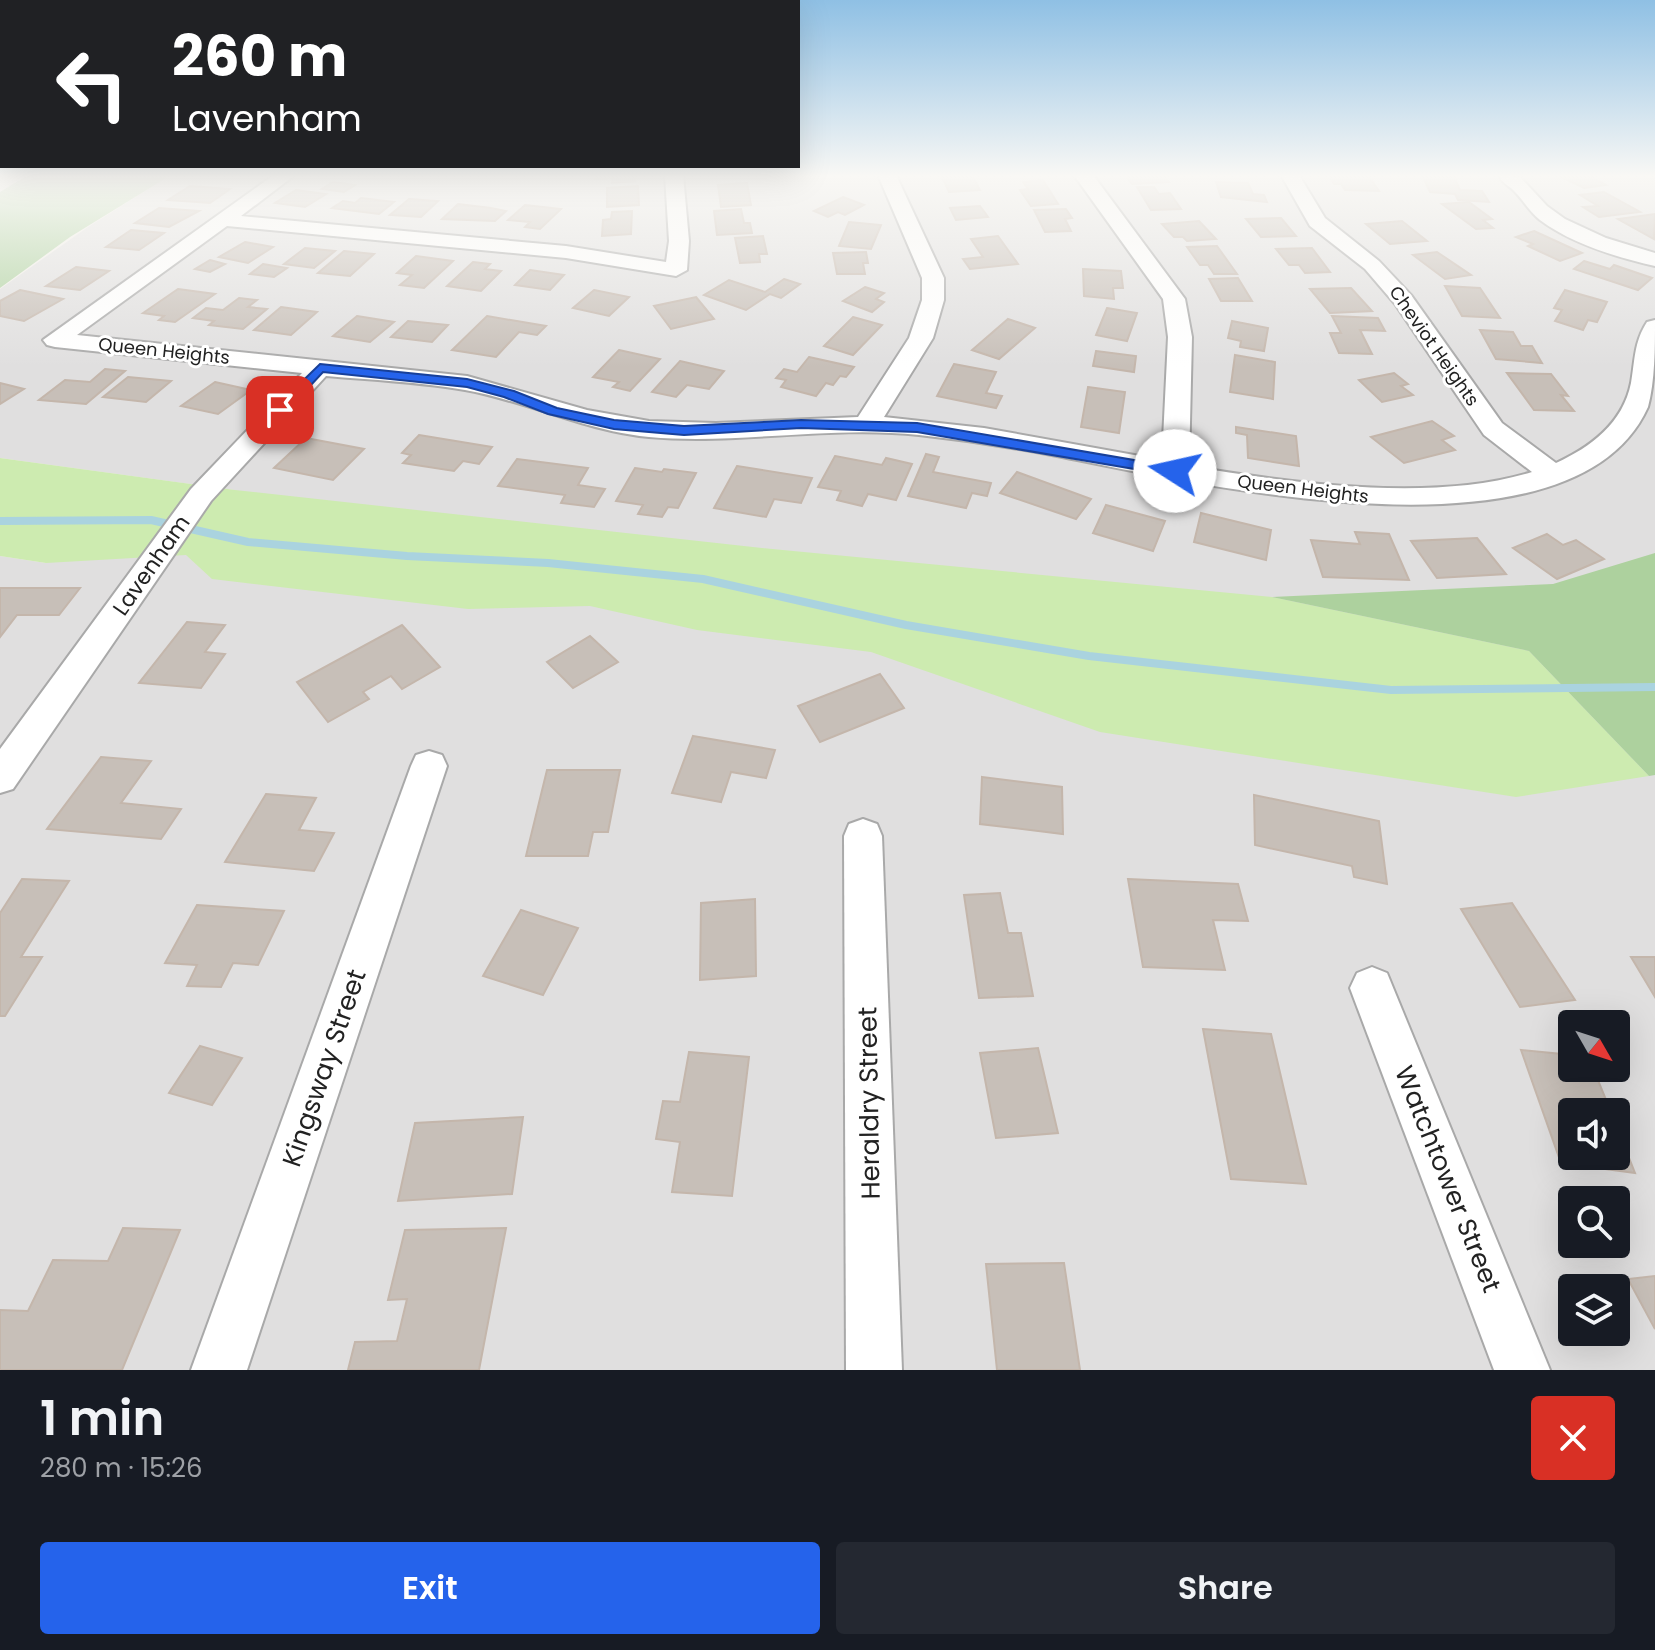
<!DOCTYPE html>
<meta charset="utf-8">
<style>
:root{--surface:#171b24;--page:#242831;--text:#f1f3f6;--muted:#9ea1a6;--accent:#2563eb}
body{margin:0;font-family:Poppins,sans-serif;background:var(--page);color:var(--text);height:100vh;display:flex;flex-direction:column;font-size:30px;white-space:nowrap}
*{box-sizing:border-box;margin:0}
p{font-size:26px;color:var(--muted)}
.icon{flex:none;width:44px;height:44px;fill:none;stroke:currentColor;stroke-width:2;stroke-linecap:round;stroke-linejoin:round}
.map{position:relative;height:1370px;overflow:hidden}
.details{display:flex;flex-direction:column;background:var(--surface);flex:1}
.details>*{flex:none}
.top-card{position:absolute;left:0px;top:0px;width:800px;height:168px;box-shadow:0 8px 32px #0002;background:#202124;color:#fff;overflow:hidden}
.needle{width:52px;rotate:129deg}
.tools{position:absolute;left:1558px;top:1010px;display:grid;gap:16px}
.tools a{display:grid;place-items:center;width:72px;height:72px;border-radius:8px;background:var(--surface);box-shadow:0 8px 32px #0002;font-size:40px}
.pin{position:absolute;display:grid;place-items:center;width:68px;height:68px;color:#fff;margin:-34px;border-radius:16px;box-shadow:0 4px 12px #0006}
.me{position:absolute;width:88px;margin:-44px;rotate:280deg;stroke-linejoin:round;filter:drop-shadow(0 0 6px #0008)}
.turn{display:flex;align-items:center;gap:28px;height:168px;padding:0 40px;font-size:36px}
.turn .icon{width:104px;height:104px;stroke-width:2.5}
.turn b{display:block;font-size:56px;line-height:68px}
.round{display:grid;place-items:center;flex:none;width:84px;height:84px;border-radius:8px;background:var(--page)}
.overview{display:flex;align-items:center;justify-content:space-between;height:136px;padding:0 40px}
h1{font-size:48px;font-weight:600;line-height:60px}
.action{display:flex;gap:16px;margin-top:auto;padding:16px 40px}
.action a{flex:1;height:92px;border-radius:8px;background:var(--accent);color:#fff;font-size:32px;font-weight:600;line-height:92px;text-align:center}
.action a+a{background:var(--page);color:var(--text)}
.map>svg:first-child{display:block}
.residential{fill:#e0dfdf;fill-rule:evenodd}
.grass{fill:#cdebb0}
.forest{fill:#add19e}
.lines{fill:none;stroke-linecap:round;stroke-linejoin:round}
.stream{stroke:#aad3df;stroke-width:8}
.building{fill:#c7bfb8;stroke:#c4b6ab;stroke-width:2}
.street-casing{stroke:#a9a9a9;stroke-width:4}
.street{fill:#fff;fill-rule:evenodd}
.route{fill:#2563eb;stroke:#184099;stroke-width:2}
.labels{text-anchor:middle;stroke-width:6;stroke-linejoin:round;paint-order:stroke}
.far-street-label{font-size:18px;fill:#222;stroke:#fff}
.street-label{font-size:22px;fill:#222;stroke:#fff}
.near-street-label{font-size:26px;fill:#222;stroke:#fff}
</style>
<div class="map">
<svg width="1655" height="1370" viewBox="0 0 1655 1370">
<rect width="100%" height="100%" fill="#f2efe9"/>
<!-- residential -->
<path class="residential" d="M171 175H1655V1370H0V556L46 563 234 490 0 458V289L88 227ZM1572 1024H1616V1068H1572ZM1572 1112H1616V1156H1572ZM1572 1200H1616V1244H1572ZM1572 1288H1616V1332H1572Z"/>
<!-- grass -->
<path class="grass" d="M0 458 235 490 762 548 1272 597 1529 651 1649 776 1516 797 1100 732 871 652 697 630 590 606 468 609 212 579 186 555 46 563 0 556Z"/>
<!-- forest -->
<g class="forest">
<path d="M28 175H171L70 237 0 288V192Z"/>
<path d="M1655 553V775L1649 776 1529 651 1272 597 1553 584Z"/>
</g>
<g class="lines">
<!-- stream -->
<path class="stream" d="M0 521 151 520 248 542 407 556 548 563 703 579 906 625 1089 656 1391 690 1655 687"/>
</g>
<!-- building -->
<g class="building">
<path d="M596 175H635V181L612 183 613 178 595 179Z"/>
<path d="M941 175H972L980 190 949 192Z"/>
<path d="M1125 175H1163L1169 182 1132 184Z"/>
<path d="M1329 175H1368L1379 191 1345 190 1341 184H1334Z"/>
<path d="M1422 175 1454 177 1460 190 1482 191 1489 202 1458 200 1455 194 1430 192Z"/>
<path d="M1587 175 1606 185 1584 188 1561 177Z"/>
<path d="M1043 180 1058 204 1031 206 1020 190 1028 189 1023 182Z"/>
<path d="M333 182 355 185 344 192 322 189Z"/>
<path d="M1216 182 1248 183 1253 194 1264 195 1267 202 1221 197Z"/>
<path d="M747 183 751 205 721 207 718 185Z"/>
<path d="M190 186 230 189 210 203 168 200Z"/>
<path d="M638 186 639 205 607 207V188Z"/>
<path d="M1137 187H1154L1159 194 1170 193 1181 209 1151 210Z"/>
<path d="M296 190 326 194 305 207 275 203Z"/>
<path d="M1604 192 1640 212 1599 217 1583 207 1598 206 1580 195Z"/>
<path d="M843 197 864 205 845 215 838 212 828 217 814 211Z"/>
<path d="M361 198 394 202 379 214 332 208 343 201 355 203Z"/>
<path d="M409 199 438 201 421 217 390 215Z"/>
<path d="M1469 202 1492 219 1483 220 1493 228 1476 229 1442 204Z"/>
<path d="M458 204 491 208 506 211 495 221 442 219Z"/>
<path d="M525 205 561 209 540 229 525 227 530 222 508 220Z"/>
<path d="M980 206 988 217 956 220 950 208Z"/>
<path d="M159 208 199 211 169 227 135 223Z"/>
<path d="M741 209 744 223H750L752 233 717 235 714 211Z"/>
<path d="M1066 209 1072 218 1065 219 1071 231 1045 232 1034 210Z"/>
<path d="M632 211 631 234 602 236 603 220 611 219 612 212Z"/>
<path d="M1655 214 1654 239 1618 219Z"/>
<path d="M1281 218 1296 236 1261 237 1246 219Z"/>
<path d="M1199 221 1216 239 1187 241 1183 237H1174L1162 224Z"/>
<path d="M1402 221 1427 241 1390 244 1366 224Z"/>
<path d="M849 222 881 225 871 249 839 246Z"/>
<path d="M131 230 164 233 139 250 106 247Z"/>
<path d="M1534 231 1582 253 1560 261 1528 246 1533 244 1516 237Z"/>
<path d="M763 236 767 254H759L760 262 740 263 735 238Z"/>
<path d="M998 236 1018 264 970 269 963 259 983 257 971 239Z"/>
<path d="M245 242 273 247 248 263 219 257Z"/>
<path d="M1217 246 1237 274H1214L1208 265H1200L1187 247Z"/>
<path d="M305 248 335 251 314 268 284 264Z"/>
<path d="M1312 248 1330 272 1305 273 1299 265H1289L1276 249Z"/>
<path d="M344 251 374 254 350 276 318 273Z"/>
<path d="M866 252 868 263H863L865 274H837L833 253Z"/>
<path d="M1437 252 1471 275 1445 279 1413 255Z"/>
<path d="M416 256 453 261 424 288 400 285 412 275 397 273Z"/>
<path d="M210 260 225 264 210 272 195 269Z"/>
<path d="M1584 261 1610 269 1614 265 1652 278 1638 290 1574 269Z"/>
<path d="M473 262 490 264 485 269 501 271 481 291 447 286Z"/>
<path d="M263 264 287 268 274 277 250 274Z"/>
<path d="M76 267 109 271 80 290 46 286Z"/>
<path d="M1083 269 1121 271 1123 288H1113L1114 299 1084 296Z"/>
<path d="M530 270 564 275 550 290 515 285Z"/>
<path d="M1238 278 1252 301H1221L1209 279Z"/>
<path d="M784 279 800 284 781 298 770 294 746 310 704 295 729 280 765 292Z"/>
<path d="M1445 286 1480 288 1500 318 1462 316Z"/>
<path d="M865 287 884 293 876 299 884 302 872 312 843 301Z"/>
<path d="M1351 288 1372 311 1330 313 1310 289Z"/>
<path d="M178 289 215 294 175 322 159 320 164 316 143 313Z"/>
<path d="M20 290 63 299 24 321 0 316V301Z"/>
<path d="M594 290 629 297 609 316 573 308Z"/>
<path d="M1565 290 1607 302 1597 322 1588 320 1583 330 1555 321 1562 310 1554 308Z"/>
<path d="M696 297 714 319 671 329 654 306Z"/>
<path d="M239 298 257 300 248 307 267 309 243 329 209 325 214 321 193 318 206 308 223 310Z"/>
<path d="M281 307 317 312 291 335 254 330Z"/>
<path d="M1107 308 1137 313 1127 341 1096 335Z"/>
<path d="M357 316 394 322 370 342 333 336Z"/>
<path d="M487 316 546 326 537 335 519 332 496 357 452 350Z"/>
<path d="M1332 316 1378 318 1385 331 1360 330 1372 354 1339 353 1330 333H1341Z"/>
<path d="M853 317 882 325 853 355 824 346Z"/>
<path d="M1008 319 1035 328 999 359 972 350Z"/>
<path d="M408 321 448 325 432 342 391 337Z"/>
<path d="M1232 321 1268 328 1264 351 1240 347 1241 341 1228 338Z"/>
<path d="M1480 330 1513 332 1521 346H1532L1542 363 1496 359Z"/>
<path d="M619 350 660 359 630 391 613 387 619 382 593 377Z"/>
<path d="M1096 351 1136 356 1134 372 1093 366Z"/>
<path d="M1235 355 1275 362 1273 399 1230 392Z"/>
<path d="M809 357 854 367 846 377 840 376 833 385 826 383 816 396 781 387 786 380 776 378 784 369 797 372Z"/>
<path d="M680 361 724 371 709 389 687 385 676 397 652 392Z"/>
<path d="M954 364 996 372 986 393 1002 396 996 408 937 396Z"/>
<path d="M105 369 125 371 86 404 39 400 65 380 90 382Z"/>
<path d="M1394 373 1408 384 1401 386 1413 395 1382 402 1359 380Z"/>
<path d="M1507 373 1551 374 1568 396 1561 395 1574 411 1534 410Z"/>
<path d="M128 377 171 381 146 402 103 397Z"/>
<path d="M215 382 251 390 218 414 181 406Z"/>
<path d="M0 383 24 389 0 404Z"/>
<path d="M1088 387 1125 392 1119 433 1081 427Z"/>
<path d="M1432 421 1454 436 1442 440 1455 450 1404 463 1371 437Z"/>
<path d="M1236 427 1296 436 1299 466 1248 458 1247 435 1236 433Z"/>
<path d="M419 435 492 447 479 464 463 461 454 471 403 463 411 455 402 453Z"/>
<path d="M306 438 364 449 333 480 274 468Z"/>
<path d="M926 454 939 457 933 472 991 483 987 496 972 493 966 508 908 496Z"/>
<path d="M835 456 882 465 886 458 912 464 896 500 868 494 862 506 837 500 841 491 818 487Z"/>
<path d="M517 459 588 468 578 485 605 489 594 507 561 503 565 495 498 486Z"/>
<path d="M737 466 812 478 801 503 774 499 766 517 714 508Z"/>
<path d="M635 468 662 472 664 469 696 473 678 508 668 507 662 517 638 514 643 505 616 501Z"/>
<path d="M1017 472 1091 499 1076 519 1000 493Z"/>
<path d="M1106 505 1165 521 1153 551 1093 533Z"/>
<path d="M1201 513 1271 530 1266 560 1194 542Z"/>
<path d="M1355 532 1389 534 1409 580 1323 577 1311 540 1360 544Z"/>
<path d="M1547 534 1563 545 1576 540 1604 559 1557 579 1513 548Z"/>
<path d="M1477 538 1506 574 1437 578 1411 541Z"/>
<path d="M0 588H80L59 615H17L0 637Z"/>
<path d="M187 622 225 625 205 652 225 654 201 688 139 683Z"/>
<path d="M402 625 440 667 402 689 391 676 363 692 369 699 328 722 297 682Z"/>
<path d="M590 636 618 662 573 688 547 662Z"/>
<path d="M880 674 904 708 820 742 798 706Z"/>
<path d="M693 736 775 750 766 778 731 772 721 802 672 793Z"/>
<path d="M101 757 151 761 121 803 181 809 161 839 47 829Z"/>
<path d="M547 770H620L608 832H593L588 856H526Z"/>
<path d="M982 777 1062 787 1063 834 980 824Z"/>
<path d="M266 794 316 798 299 830 334 833 314 871 225 862Z"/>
<path d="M1254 795 1379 821 1387 884 1354 877 1352 866 1255 845Z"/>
<path d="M22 879 69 881 21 957H42L5 1016H0V913Z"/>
<path d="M1128 879 1238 884 1248 921 1213 920 1225 970 1143 967Z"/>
<path d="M1000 893 1008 933H1021L1033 996 979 998 964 895Z"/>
<path d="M755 899 756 976 700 980 701 903Z"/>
<path d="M1512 903 1575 1000 1520 1007 1461 909Z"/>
<path d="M197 905 284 911 258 965 233 963 221 987 187 986 197 965 165 963Z"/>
<path d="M521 910 578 928 543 995 483 976Z"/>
<path d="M1631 957H1655V997Z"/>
<path d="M1203 1029 1271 1034 1306 1184 1231 1179Z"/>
<path d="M200 1046 242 1058 212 1105 169 1093Z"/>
<path d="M1038 1048 1058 1133 996 1138 980 1053Z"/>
<path d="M1521 1050 1572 1055V1068H1593L1611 1112H1572V1156H1616V1125L1635 1173 1561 1163Z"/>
<path d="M689 1052 749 1057 732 1196 672 1192 680 1142 656 1139 663 1101 680 1102Z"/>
<path d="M523 1117 512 1194 398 1201 415 1123Z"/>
<path d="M123 1228 180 1230 122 1370H0V1310L28 1311 53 1260 108 1261Z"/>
<path d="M506 1228 479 1370H348L355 1342 397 1341 407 1299 388 1300 405 1230Z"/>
<path d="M1064 1263 1080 1370H997L986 1264Z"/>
<path d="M1655 1276V1329L1628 1279Z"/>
</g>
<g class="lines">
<defs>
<g id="street">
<path d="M274 175H295L241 216 566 246 666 262 669 241 665 175H683L689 241 687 270 676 276 566 258 227 226 77 335 467 376 587 410 649 421 716 423 858 417 909 338 922 300V278L878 175H896L944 278V300L933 338 884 417 984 428 1162 460 1168 337 1163 299 1074 175H1093L1185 299 1192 337 1189 466C1291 483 1432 503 1532 472L1484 435 1395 304 1365 269 1310 226 1281 175H1299L1325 218 1379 261 1411 295 1502 423 1556 463C1591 447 1623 423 1631 383 1635 360 1634 342 1647 322L1655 320C1655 348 1655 381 1648 407 1573 573 1194 483 1057 456 1011 447 965 440 919 435 829 425 739 445 649 437 585 431 527 401 465 390 419 382 372 380 326 376L211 501 13 789 0 793V749L191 489 302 373 55 347 47 345 43 340Z"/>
<path d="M1499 175 1520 177 1547 206 1565 219 1606 238 1655 253V266C1616 257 1572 244 1540 220 1530 212 1524 201 1515 192 1509 185 1501 183 1499 175Z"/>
<path d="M429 751 442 755 447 766 247 1370H191L411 766 416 755Z"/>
<path d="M863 819 877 824 882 836 902 1370H846L844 836 849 824Z"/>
<path d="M1372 967 1387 973 1550 1370H1494L1350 988 1357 973Z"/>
</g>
</defs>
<!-- street casing -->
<use href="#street" class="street-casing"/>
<!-- street -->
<use href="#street" class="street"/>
</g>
<!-- sky -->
<linearGradient id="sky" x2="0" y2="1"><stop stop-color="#8fc0e4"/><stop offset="0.48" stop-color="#f9f8f5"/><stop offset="1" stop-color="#f9f8f5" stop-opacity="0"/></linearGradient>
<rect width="1655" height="367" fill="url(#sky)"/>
<!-- route -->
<path class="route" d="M320 364 467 379 514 391 557 408 614 420 684 426 801 420 917 423 1175 467 1183 471 1175 476 917 432 801 428 684 435 614 429 548 414 504 397 467 387 323 372 285 413H276V407Z"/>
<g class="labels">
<!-- far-street labels -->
<g class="far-street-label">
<text transform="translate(1434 346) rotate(55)" y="6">Cheviot Heights</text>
<text transform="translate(164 351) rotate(6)" y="6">Queen Heights</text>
<text transform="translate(1303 489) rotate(7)" y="6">Queen Heights</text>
</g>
<!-- street labels -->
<g class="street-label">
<text transform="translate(151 565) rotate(-55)" y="8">Lavenham</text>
</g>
<!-- near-street labels -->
<g class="near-street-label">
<text transform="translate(324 1068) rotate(-71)" y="9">Kingsway Street</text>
<text transform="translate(869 1103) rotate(-91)" y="9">Heraldry Street</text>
<text transform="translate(1448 1179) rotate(68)" y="9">Watchtower Street</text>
</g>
</g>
</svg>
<div class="tools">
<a><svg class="needle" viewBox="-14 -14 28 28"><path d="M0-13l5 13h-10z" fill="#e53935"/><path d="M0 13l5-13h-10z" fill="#9ea1a6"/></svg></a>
<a><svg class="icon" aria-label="sound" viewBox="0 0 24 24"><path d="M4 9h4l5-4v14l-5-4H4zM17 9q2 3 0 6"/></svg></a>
<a><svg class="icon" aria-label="search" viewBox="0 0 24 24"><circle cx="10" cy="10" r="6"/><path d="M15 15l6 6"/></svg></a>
<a><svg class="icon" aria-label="layers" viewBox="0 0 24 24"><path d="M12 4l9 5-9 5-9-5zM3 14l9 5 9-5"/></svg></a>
</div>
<div class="pin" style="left:280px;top:410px;background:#d93025"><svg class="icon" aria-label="arrive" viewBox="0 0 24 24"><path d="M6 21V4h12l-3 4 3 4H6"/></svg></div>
<svg class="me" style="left:1175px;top:471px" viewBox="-20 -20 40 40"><circle r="19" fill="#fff"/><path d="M0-13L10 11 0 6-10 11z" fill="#2563eb"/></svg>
<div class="top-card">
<div class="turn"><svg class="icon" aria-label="left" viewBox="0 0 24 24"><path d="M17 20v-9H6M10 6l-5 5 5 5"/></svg><div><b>260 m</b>Lavenham</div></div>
</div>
</div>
<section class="details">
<div class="overview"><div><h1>1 min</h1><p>280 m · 15:26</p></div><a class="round" style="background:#d93025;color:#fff"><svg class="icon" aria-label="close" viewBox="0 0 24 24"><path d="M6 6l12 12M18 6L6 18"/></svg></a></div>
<div class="action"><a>Exit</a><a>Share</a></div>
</section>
